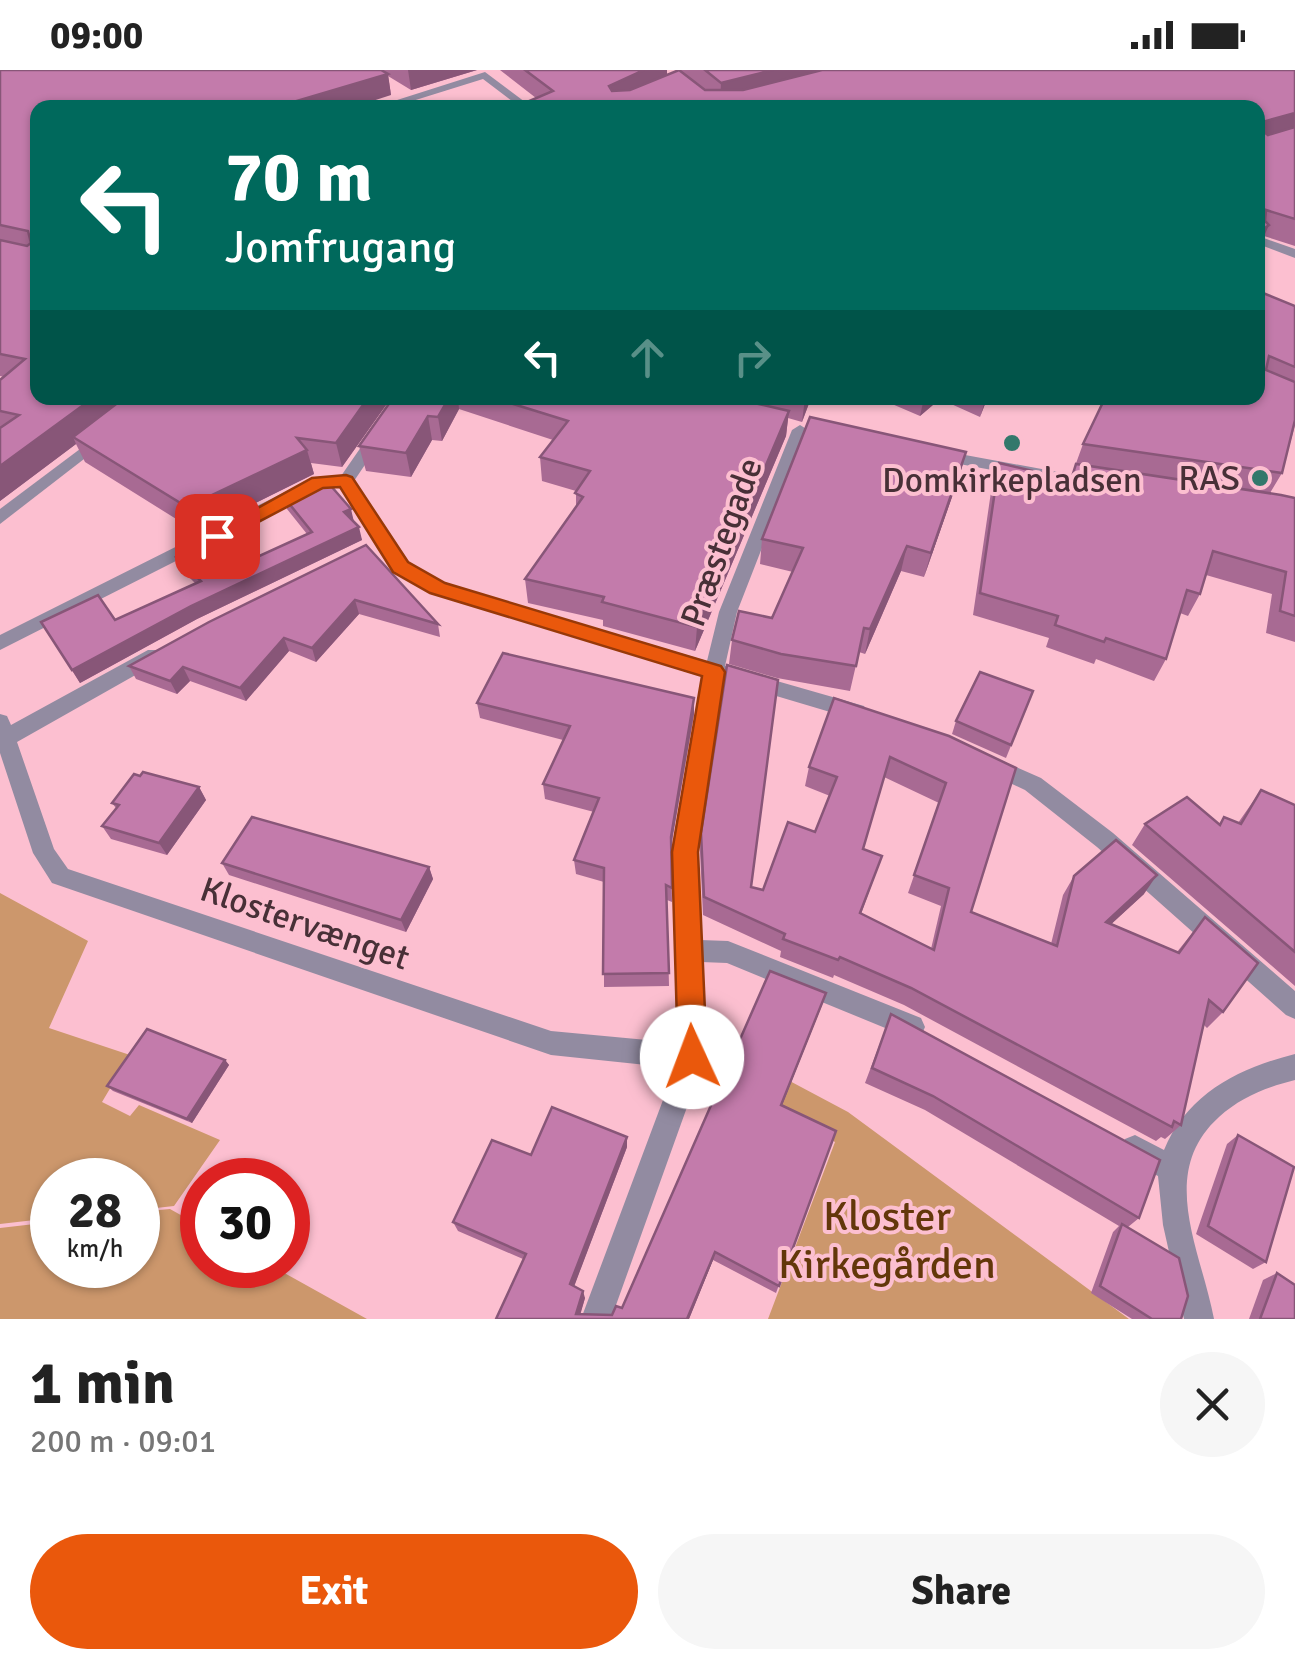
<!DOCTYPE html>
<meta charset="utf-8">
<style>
:root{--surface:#fff;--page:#f6f6f6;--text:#222;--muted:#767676;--accent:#ea580c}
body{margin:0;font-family:Signika,sans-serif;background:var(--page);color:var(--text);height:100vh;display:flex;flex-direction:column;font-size:38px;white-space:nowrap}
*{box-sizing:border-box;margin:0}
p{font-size:32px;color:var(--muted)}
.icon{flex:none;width:55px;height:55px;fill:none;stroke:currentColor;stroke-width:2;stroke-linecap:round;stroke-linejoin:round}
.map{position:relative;height:1249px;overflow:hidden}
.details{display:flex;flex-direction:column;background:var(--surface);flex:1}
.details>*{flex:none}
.top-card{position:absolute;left:30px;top:30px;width:1235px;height:305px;border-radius:20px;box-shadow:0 2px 8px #0004;background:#00695c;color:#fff;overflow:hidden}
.speed{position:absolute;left:30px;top:1088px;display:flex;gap:20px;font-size:50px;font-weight:700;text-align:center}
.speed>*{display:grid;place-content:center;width:130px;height:130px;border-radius:50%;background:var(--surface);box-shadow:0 2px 8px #0004;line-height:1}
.speed small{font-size:25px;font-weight:400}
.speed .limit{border:15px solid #d22;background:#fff;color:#111}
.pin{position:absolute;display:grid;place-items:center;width:85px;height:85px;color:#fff;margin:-42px;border-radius:20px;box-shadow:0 5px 15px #0006}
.me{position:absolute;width:110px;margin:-55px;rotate:358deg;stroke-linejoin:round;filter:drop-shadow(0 0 8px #0008)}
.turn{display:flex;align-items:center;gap:35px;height:210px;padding:0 30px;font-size:45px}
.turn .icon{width:130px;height:130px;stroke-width:2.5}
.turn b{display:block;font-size:70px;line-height:85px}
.lanes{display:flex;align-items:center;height:95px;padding:0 30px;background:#0003;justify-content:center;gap:50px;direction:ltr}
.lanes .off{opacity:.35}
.round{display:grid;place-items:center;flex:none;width:105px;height:105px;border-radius:52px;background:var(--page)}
.headline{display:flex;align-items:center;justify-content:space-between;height:170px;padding:0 30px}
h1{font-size:60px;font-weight:700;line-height:75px}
.cta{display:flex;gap:20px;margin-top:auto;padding:20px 30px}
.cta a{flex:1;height:115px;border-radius:60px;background:var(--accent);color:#fff;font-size:40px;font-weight:700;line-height:115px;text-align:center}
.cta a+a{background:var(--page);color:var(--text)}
.status{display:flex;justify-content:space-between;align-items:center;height:70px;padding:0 50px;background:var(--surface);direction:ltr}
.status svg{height:28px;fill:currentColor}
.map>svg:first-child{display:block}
.green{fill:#cc976c}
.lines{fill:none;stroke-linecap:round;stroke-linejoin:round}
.street{fill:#928ba1;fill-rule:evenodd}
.wall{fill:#a86a93;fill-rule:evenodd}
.shaded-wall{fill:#885678}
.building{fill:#c37bab;stroke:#885678;stroke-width:2.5;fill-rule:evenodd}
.route{fill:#ea580c;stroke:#983908;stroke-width:2.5}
.poi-dot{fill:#33786b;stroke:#fcbfd0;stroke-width:4}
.labels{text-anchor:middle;stroke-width:8;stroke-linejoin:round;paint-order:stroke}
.poi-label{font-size:35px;fill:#483037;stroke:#fcbfd0;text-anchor:end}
.street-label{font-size:35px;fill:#483037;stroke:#fcbfd0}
.near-park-label{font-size:42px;fill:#63370a;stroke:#fcbfd0}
</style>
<div class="status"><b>09:00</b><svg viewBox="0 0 49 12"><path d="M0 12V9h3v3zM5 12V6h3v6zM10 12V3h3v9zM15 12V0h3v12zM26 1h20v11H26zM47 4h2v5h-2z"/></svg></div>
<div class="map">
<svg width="1295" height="1249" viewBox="0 0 1295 1249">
<rect width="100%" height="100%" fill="#fcbfd0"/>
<!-- green -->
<g class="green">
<path d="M0 823 88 871 49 958 130 985 102 1032 130 1046 139 1035 220 1070 174 1136 138 1140V1110H52V1148L0 1154Z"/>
<path d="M737 983 848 1042 1129 1249H768L835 1072 727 1006Z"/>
<path d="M170 1139 202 1157V1195H270L367 1249H0V1158L52 1152V1195H138V1142Z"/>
</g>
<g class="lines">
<!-- street -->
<g class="street">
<path d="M485 2 533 38H521L483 9 390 38H372Z"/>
<path d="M1258 166 1295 179V188L1258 174Z"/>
<path d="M395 328H410L354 411 407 493 444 513 707 591 719 542 792 360 800 355 808 360 737 542 725 596 857 634 864 636 867 642 864 648 857 650 723 610 696 782 700 870 728 871 921 948 925 957 921 966 912 969 727 893 701 892 705 987 611 1249H581L675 998 551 985 52 813 33 783 0 683V644L7 646 11 655 148 580H162L165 585 162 590 17 672 54 779 68 799 551 961 679 973 674 782 704 605 432 523 395 501 341 417H322L0 580V565L313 408 341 406Z"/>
<path d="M100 364 106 366V372L0 454V439Z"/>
<path d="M938 380 1096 409 1104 414 1096 419 932 389V381Z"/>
<path d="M991 686 1041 708 1113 763 1295 921V949L1286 945 1097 777 1025 720 984 701 980 695 984 689Z"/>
<path d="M1295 984V1010C1267 1017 1241 1027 1219 1047 1157 1103 1201 1180 1214 1249H1184L1163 1155 1158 1106 1125 1089 1121 1079 1125 1069 1135 1065 1164 1080C1187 1024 1239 998 1295 984Z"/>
</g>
</g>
<!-- wall -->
<g class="wall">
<path d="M0 0H477L411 20 388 6 391 25 38 38V328H391L342 397 311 393 314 404 197 462 85 392 76 374 0 431V310L4 307 0 306Z"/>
<path d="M500 0H667V5L679 0H1295V176L1264 166 1258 179V38L536 28Z"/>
<path d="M1258 221 1295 236V355L1282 403 1270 423 1295 428V572L1266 563 1272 524 1206 505 1200 524 1188 546 1180 543 1166 589 1154 611 1096 589 1094 594 1046 577 1049 568 973 545 992 415 999 393 1070 410 1083 374Z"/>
<path d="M393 328H811L802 352 788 348 786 366 695 581 603 556V550L528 533 525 509 576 437V421L542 411 540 387 553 370 459 339 442 371 432 370 411 407 366 401 359 376Z"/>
<path d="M878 328H994L985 334 980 347 940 329 920 346Z"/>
<path d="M966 382 959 407 924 507 901 501 865 584 859 582 850 621 777 608 729 594 732 570 772 548 793 502 760 494 762 469Z"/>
<path d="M283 426 354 452 362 470 197 549 80 613 41 552 115 550 195 513 182 500 176 487 255 488 307 464 287 439Z"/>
<path d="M366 475 438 554 440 567 359 544 316 592 289 581 246 631 190 611 177 624 136 609 129 596Z"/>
<path d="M1033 621 1006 688 952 664 956 651Z"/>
<path d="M694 628V644L671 777 672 832 667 830 669 916 604 917V812L576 804 574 790 594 742 545 729 543 714 563 670 480 648 477 633Z"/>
<path d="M949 666 971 842 1051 874 1063 825 1074 806 1144 824 1111 854 1177 882 1205 847 1223 942 1207 958 1204 955 1181 1055 1165 1069 1161 1067 1156 1071 904 935 834 905 833 908 780 887 781 881 703 845 700 782 701 763 751 817 763 820 815 762 830 726 805 716 809 697ZM884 707 939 733 908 823 941 836 931 879 861 844 882 786 863 779Z"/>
<path d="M199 717 206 730 167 785 111 769 102 756 116 738 112 733Z"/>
<path d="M1261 720 1295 735V916L1132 775 1145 754H1219L1224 747 1238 753Z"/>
<path d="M222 793 429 797 433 809 406 862 229 805Z"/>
<path d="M826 923 782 1035 836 1061 776 1223 713 1190 689 1249H496L523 1189 458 1161 453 1152 531 1085 627 1077 574 1216 585 1228 580 1244 612 1245 622 1238Z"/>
<path d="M891 944 1139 1148 1128 1157 1181 1249H1132L1091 1223 1113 1162 1119 1156 925 1040 865 1013Z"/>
<path d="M225 990 229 995 192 1053 113 1021 107 1016Z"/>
<path d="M1238 1065 1266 1192 1253 1199 1196 1164 1227 1074Z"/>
<path d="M1277 1203 1295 1249H1249L1263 1210Z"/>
</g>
<!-- shaded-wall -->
<g class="shaded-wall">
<path d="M408 0H477L411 20Z"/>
<path d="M644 0H667V10L609 37V16Z"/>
<path d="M773 0H851L720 34 721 13Z"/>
<path d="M388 4 391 25 351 38H291L290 33Z"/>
<path d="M1295 43V60L1258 72 1266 51Z"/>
<path d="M1269 155 1259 178 1258 179V163Z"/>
<path d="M93 328H136L73 367 76 374 0 431V396Z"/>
<path d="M368 328H391L342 397 336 373Z"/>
<path d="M449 328H458L459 339 442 371 438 347Z"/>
<path d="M805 328H811L802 352Z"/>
<path d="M924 328H941L920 346Z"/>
<path d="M986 328H994L985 334 980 347Z"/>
<path d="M789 341 786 366 695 581 697 557Z"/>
<path d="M428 346 432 370 411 407 406 383Z"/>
<path d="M307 380 314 404 197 462 187 437Z"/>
<path d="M966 382 959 407 924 507 931 483Z"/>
<path d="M351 439 354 452 344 442Z"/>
<path d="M359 457 362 470 197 549 80 613 72 600 191 536Z"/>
<path d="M907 476 901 501 865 584 870 559Z"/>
<path d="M355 530 359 544 316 592 312 578Z"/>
<path d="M284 568 289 581 246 631 240 618Z"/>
<path d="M183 597 190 611 177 624 170 611Z"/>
<path d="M694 628V644L670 781 671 767Z"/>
<path d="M199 717 206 730 167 785 159 773Z"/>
<path d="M429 797 433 809 406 862 401 850Z"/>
<path d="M1157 805 1144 824 1094 870 1106 852Z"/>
<path d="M826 923 822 935 778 1045 781 1035Z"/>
<path d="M225 990 229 995 192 1053 187 1049Z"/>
<path d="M627 1067V1077L572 1222 570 1214Z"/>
<path d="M715 1182 713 1190 689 1249H687Z"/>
<path d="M583 1221 585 1228 579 1249 576 1244Z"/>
</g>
<!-- building -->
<g class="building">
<path d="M0 0H381L388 4 290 33 297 38H38V328H93L0 396V358L19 345 0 341V310L25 289 0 284V170L27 176 31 173 28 161 0 155Z"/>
<path d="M525 0H644L609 16 612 21 630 20 679 0 705 20H743L822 0H1295V43L1266 51 1263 61 1268 65 1295 57V149L1266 140 1265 151 1269 155 1258 163V38H513L553 21Z"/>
<path d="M705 0H773L721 13Z"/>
<path d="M1258 221 1295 236V297L1269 286 1266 300 1295 312V350L1282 403 1083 374 1105 328H1258Z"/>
<path d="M124 328H368L336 373 297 368 307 380 187 437 73 367Z"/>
<path d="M393 328H449L438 347 428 346 406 383 359 376Z"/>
<path d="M494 328H732L789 341 697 557 602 532 604 527 525 509 583 427 575 423 590 401 540 387 568 351Z"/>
<path d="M810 347 966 382 931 483 907 476 870 559 864 558 856 596 781 584 732 570 739 541 772 548 803 478 762 469Z"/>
<path d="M999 393 1071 410 1076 394 1281 425 1295 428V546L1280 541 1286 502 1213 481 1200 524 1187 520 1166 589 1106 568 1104 572 1055 555 1058 546 980 523Z"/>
<path d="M324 408 351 439 344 442 359 457 191 536 72 600 41 552 98 525 115 550 201 511 176 487 225 461 255 488 312 462 283 426Z"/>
<path d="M366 475 438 554 355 530 312 578 284 568 240 618 183 597 170 611 129 596 209 552Z"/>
<path d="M503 583 694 628 671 767 672 818 666 815 669 903 603 904 604 798 574 790 599 728 543 714 570 656 477 633Z"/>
<path d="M727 595 778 610 751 817 763 820 788 752 815 762 837 707 809 697 834 628 949 666 1016 698 971 842 1057 876 1074 806 1116 770 1157 805 1106 852 1179 883 1205 847 1258 893 1223 942 1209 930 1181 1055 1174 1051 1172 1057 911 918 840 887 838 890 783 869 785 864 704 827 701 763ZM890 687 946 713 914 805 949 818 934 880 860 843 882 786 863 779Z"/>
<path d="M980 602 1033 621 1011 675 956 651Z"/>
<path d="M143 702 199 717 159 773 102 756 119 735 112 733 134 704 140 706Z"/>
<path d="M1261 720 1295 735V882L1145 754 1187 727 1220 755 1224 747 1241 754Z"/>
<path d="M252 747 429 797 401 850 222 793Z"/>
<path d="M770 901 826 923 781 1035 836 1061 779 1216 715 1182 687 1249H496L526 1184 453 1152 492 1070 531 1085 552 1037 627 1067 570 1214 583 1221 576 1244 612 1245 616 1236 622 1238Z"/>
<path d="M891 944 1160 1090 1139 1148 933 1026 872 998Z"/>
<path d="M147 959 225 990 187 1049 107 1016Z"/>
<path d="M1238 1065 1294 1097 1266 1192 1208 1156Z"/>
<path d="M1122 1154 1179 1188 1188 1226 1181 1249H1152L1100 1216Z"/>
<path d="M1277 1203 1295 1215V1249H1260Z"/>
</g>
<!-- route -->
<path class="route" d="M346 405 352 407 408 492 445 513 721 596 725 602 698 782 707 987 703 997 692 1001 682 997 678 987 672 782 702 606 430 523 393 502 340 417 323 418 224 470H210L207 466 312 408Z"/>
<!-- markers -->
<g class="poi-dot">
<circle cx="1012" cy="373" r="10"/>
<circle cx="1260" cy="408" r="10"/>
</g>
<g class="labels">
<!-- poi labels -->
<g class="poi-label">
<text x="1240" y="420">RAS</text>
<text x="1012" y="422" text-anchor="middle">Domkirkepladsen</text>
</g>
<!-- street labels -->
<g class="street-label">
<text transform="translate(721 472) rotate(-70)" y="12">Præstegade</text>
<text transform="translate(305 853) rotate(19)" y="12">Klostervænget</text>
</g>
<!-- near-park labels -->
<g class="near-park-label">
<text x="887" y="1160">Kloster<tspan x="887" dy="48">Kirkegården</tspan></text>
</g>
</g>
</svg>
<div class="speed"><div>28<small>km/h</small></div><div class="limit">30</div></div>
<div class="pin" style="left:217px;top:466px;background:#d93025"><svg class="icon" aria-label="arrive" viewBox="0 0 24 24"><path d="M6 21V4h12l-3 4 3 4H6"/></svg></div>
<svg class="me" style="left:692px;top:987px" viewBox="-20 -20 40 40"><circle r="19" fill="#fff"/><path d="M0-13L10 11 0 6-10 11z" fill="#ea580c"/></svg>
<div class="top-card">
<div class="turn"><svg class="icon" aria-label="left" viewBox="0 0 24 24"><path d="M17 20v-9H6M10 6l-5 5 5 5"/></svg><div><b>70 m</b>Jomfrugang</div></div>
<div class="lanes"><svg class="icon" aria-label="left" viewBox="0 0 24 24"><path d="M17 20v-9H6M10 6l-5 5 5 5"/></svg><svg class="icon off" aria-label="ahead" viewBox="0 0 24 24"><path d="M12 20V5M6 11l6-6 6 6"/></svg><svg class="icon off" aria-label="right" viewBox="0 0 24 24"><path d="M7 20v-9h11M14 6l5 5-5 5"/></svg></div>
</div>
</div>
<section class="details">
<div class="headline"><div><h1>1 min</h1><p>200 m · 09:01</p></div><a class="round"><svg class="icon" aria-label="close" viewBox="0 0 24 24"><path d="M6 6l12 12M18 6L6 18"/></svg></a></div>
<div class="cta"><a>Exit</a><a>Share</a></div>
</section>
